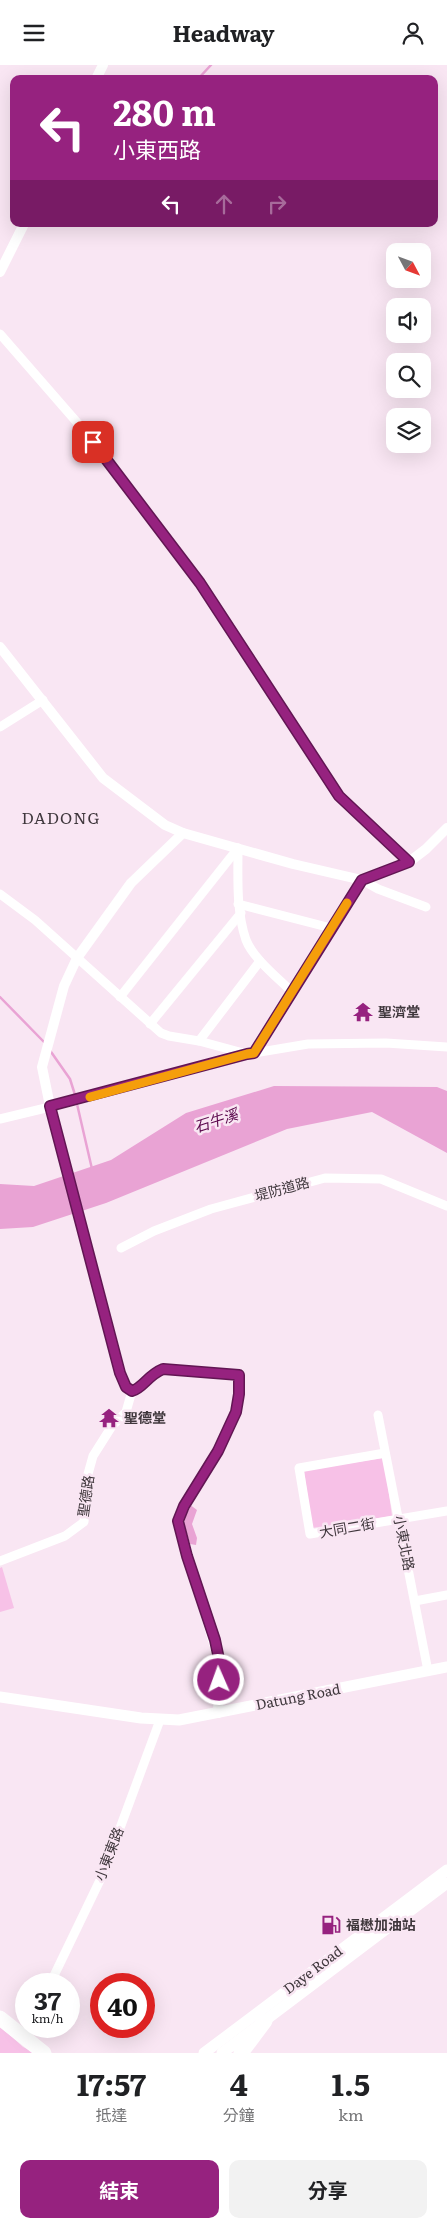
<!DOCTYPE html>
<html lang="zh-TW">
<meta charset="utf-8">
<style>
:root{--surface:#fff;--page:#f2f2f2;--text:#202124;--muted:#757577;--accent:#96227f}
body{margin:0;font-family:Literata,"Noto Sans TC",serif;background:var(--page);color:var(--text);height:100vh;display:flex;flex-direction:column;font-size:19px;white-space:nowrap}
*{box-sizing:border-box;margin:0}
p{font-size:16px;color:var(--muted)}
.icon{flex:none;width:28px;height:28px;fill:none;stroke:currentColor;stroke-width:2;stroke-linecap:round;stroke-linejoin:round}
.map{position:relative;height:1988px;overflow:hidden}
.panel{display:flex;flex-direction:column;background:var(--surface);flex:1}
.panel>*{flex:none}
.guide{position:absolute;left:10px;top:10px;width:428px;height:152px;border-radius:10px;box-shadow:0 5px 20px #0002;background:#96227f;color:#fff;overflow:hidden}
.needle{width:32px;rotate:131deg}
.controls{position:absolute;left:386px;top:178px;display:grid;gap:10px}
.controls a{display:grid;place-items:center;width:45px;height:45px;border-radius:10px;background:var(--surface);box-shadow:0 5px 20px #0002;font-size:25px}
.speed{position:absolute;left:15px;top:1908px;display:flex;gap:10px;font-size:25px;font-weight:700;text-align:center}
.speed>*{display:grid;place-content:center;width:65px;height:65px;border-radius:50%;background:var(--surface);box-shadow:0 5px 20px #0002;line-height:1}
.speed small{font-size:12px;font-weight:400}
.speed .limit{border:8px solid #d22;background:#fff;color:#111}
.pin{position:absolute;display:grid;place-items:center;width:42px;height:42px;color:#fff;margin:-21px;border-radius:10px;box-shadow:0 2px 8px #0006}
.me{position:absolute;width:55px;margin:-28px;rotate:358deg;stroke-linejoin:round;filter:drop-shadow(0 0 4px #0008)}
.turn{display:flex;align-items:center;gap:18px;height:105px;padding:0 20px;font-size:22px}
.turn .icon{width:65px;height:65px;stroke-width:2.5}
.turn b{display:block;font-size:35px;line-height:42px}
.lanes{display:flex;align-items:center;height:48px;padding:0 20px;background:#0003;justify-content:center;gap:25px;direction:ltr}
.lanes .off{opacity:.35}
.eta{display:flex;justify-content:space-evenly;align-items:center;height:85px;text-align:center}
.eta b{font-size:30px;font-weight:700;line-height:35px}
.action{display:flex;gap:10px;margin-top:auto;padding:10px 20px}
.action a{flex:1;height:58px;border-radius:10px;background:var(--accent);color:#fff;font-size:20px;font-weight:700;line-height:58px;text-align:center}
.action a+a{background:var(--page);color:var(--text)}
header{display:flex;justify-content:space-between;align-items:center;height:65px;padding:0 20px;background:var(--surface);font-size:22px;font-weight:700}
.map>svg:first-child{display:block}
.green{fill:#f7c1e7}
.water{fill:#e9a3d4}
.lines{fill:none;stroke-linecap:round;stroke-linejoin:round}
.stream{stroke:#e9a3d4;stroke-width:2.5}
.minor{stroke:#fff;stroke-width:9}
.tertiary{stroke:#fff;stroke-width:10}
.secondary{stroke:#fff;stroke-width:11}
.motorway{stroke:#fff;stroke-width:15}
.route-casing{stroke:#621653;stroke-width:12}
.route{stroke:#96227f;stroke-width:9}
.slow{stroke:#f59e0b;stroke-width:9}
.labels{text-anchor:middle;stroke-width:5;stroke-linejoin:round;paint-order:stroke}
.poi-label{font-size:14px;font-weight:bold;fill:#3f373c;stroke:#f9e6f3;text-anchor:start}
.street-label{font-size:14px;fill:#3f373c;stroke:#f9e6f3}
.water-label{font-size:15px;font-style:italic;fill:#59054a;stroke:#f9e6f3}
.quarter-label{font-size:16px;letter-spacing:1px;fill:#3f373c;stroke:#f9e6f3}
</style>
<header><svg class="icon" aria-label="menu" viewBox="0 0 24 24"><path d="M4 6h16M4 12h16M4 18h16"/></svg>Headway<svg class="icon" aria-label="person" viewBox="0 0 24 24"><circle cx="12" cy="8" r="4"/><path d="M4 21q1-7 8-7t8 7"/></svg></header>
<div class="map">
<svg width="447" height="1988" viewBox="0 0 447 1988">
<rect width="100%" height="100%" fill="#f9e6f3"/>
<!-- green -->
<g class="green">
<path d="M384 1393 392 1451 312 1463 304 1405Z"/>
<path d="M2 1502 14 1543 0 1547V1503Z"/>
<path d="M0 1961 23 1982 35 1988H0Z"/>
</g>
<!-- water -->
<g class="water">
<path d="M274 1021 437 1022 447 1026V1088L372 1047 287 1064 106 1138 33 1162 0 1164V1119L34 1121 111 1095 186 1048Z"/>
<path d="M189 1439 197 1445 192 1459 197 1473 196 1480 190 1479 184 1458Z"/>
</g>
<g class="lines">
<!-- stream -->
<g class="stream">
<path d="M198 14 211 0"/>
<path d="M0 932 44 977"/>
<path d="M49 984 70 1014 76 1033"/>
<path d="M77 1039 92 1104"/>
</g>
<!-- minor -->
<g class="minor">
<path d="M0 269 81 362 174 482 200 517 343 737 409 797"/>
<path d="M0 662 43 635"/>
<path d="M238 783C238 813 236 846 246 875 253 893 278 913 292 927"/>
<path d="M0 829 35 855 161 968 169 971 199 976 247 989 254 988 362 815 378 824 426 842"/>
<path d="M238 839 331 863"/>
<path d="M120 932 238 783"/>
<path d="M150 959 241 848"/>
<path d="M199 976 260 896"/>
<path d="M254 988 308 979 386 978 447 982"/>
<path d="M0 1054 79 1035 246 989"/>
<path d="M121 1183 154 1166 211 1144 325 1113 381 1114 447 1141"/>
<path d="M378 1350 428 1606"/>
<path d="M385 1388 299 1403 310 1469 447 1446"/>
<path d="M0 1496 65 1471 84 1457 88 1409 93 1391 112 1361 126 1347 132 1326"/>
<path d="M415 1536 447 1530"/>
<path d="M50 1919 103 1809 160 1655"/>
</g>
<!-- tertiary -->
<g class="tertiary">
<path d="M96 14 103 0"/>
<path d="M0 207 24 159"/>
<path d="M0 582 103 713 165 760 183 768 293 799 362 815 409 797 426 784 447 763"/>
<path d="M183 768 131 818 77 893 64 921 42 1002 50 1041 121 1308 127 1323 132 1326C143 1322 148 1310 163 1304L239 1310C237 1323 240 1336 236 1348 222 1387 194 1418 178 1456L220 1599 218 1648"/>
</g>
<!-- secondary -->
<g class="secondary">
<path d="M0 1632 141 1653 179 1655 447 1602"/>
<path d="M204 1988 447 1805"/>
<path d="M222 1988 447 1818"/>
</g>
<!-- motorway -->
<g class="motorway">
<path d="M0 1953 44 1988"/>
<path d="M241 1988 265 1956"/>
</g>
</g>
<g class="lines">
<defs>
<path id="route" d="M93 377 200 518 339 731 409 797 362 815 254 988 247 989 50 1041 120 1308 126 1322 132 1326C143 1323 148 1310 163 1304L239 1310V1329L236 1347 218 1386 184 1441 178 1456 187 1491 215 1575 220 1599 219 1615"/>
</defs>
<!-- route casing -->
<use href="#route" class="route-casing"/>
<!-- route -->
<use href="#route" class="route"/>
<!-- slow -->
<path class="slow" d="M90 1032 247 989 254 988 347 838"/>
</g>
<!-- icons -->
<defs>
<symbol id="temple-bare" viewBox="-9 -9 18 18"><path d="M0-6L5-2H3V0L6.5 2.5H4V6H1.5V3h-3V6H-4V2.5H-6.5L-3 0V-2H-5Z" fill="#96227f" stroke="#f9e6f3" stroke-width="2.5" paint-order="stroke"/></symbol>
<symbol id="fuel-bare" viewBox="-9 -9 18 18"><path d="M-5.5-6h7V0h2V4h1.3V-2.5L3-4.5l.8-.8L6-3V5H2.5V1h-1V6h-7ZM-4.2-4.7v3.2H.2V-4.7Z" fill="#96227f" stroke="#f9e6f3" stroke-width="2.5" paint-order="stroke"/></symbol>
</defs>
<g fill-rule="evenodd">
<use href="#temple-bare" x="349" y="933" width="28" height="28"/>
<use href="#temple-bare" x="95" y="1339" width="28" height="28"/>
<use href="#fuel-bare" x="317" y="1846" width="28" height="28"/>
</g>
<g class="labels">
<!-- poi labels -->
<g class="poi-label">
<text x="378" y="952">聖濟堂</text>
<text x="124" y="1358">聖德堂</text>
<text x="346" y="1865">福懋加油站</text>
</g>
<!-- street labels -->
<g class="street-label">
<text transform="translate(282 1124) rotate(-15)" y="5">堤防道路</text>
<text transform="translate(86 1431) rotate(-82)" y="5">聖德路</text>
<text transform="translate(347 1463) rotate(-10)" y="5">大同二街</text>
<text transform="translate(404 1478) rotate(79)" y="5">小東北路</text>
<text transform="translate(298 1632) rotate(-11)" y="5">Datung Road</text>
<text transform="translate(109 1789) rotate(-69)" y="5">小東東路</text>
<text transform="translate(313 1905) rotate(-37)" y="5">Daye Road</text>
</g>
<!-- water labels -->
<g class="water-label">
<text transform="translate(216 1056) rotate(-18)" y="5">石牛溪</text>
</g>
<!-- quarter labels -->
<g class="quarter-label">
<text x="61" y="759">DADONG</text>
</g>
</g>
</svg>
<div class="controls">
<a><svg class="needle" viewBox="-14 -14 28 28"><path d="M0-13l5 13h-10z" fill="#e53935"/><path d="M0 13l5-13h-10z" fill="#757577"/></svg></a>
<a><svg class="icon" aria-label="sound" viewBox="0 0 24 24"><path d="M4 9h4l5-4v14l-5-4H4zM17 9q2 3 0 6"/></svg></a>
<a><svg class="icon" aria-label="search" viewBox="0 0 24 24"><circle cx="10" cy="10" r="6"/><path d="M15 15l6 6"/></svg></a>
<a><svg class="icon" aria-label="layers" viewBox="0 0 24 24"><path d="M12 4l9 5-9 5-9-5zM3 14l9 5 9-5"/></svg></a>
</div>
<div class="speed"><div>37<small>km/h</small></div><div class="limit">40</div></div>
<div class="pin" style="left:93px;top:377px;background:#d93025"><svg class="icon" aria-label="arrive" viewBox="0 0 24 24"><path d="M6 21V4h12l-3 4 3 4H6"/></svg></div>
<svg class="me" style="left:219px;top:1615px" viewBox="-20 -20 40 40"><circle r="17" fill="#96227f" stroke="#fff" stroke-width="3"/><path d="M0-11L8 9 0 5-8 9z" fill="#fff"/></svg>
<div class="guide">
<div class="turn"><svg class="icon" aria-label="left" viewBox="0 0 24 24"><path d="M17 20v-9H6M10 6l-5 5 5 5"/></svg><div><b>280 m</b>小東西路</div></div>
<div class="lanes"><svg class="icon" aria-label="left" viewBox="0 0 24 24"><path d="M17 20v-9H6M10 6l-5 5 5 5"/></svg><svg class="icon off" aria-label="ahead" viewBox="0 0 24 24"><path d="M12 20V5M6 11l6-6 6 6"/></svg><svg class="icon off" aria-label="right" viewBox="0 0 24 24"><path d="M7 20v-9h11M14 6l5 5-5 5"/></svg></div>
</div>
</div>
<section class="panel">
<div class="eta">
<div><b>17:57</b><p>抵達</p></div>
<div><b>4</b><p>分鐘</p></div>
<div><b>1.5</b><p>km</p></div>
</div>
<div class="action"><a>結束</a><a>分享</a></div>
</section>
